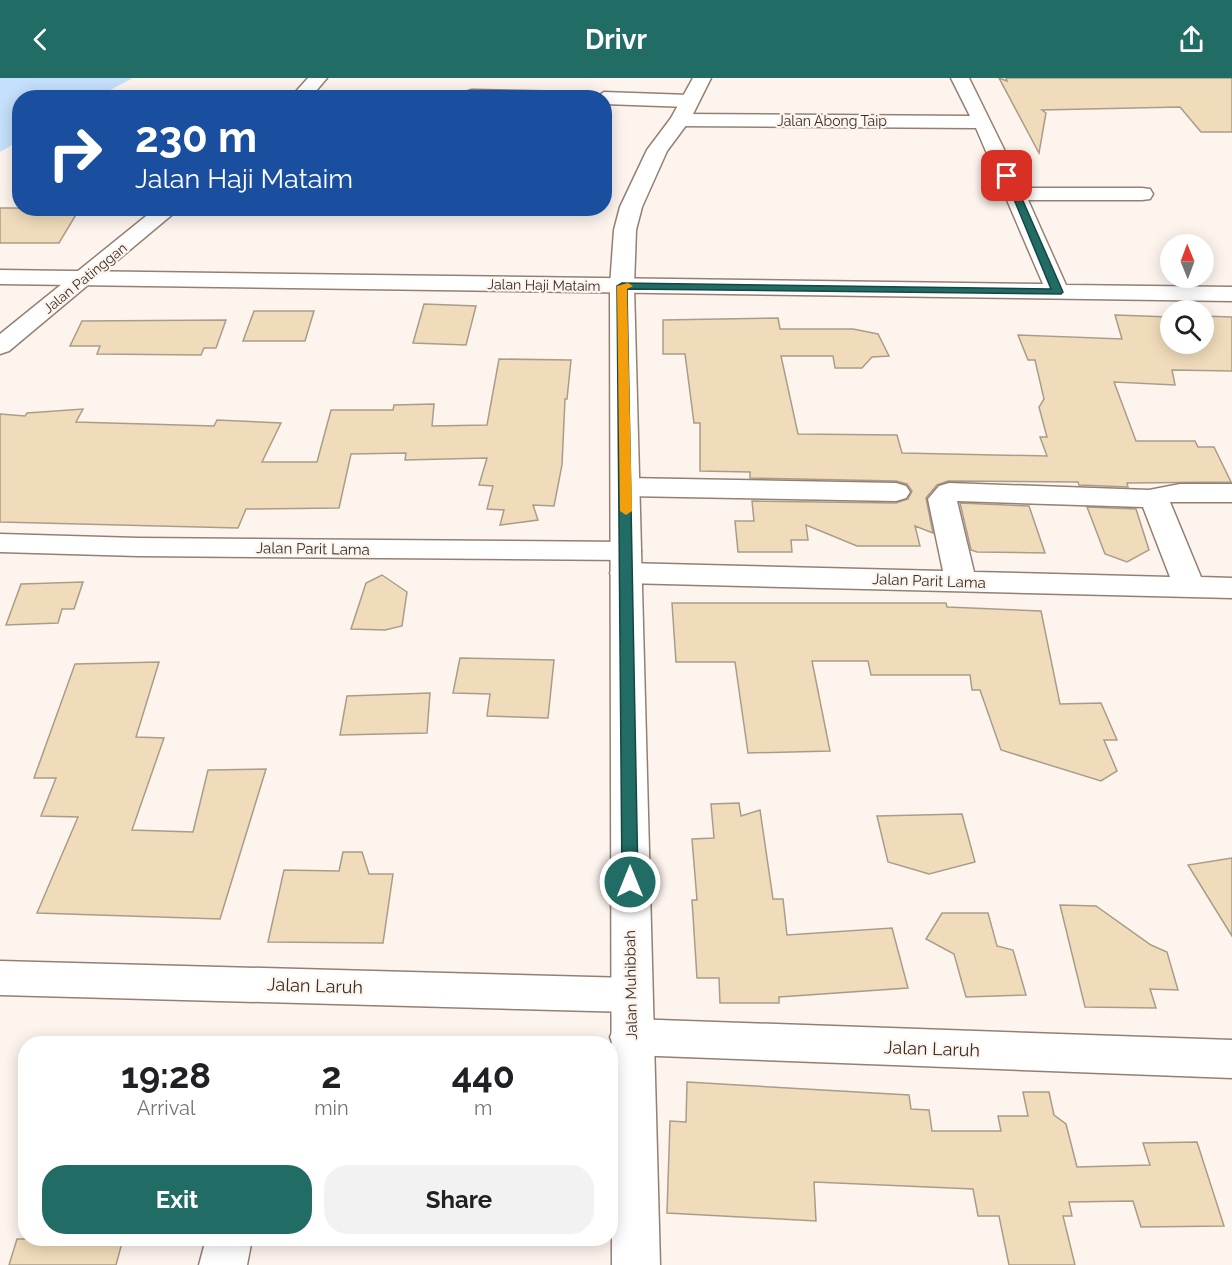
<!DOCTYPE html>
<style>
:root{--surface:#fff;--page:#f2f2f2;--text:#202124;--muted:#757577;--accent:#226c66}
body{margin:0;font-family:Raleway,sans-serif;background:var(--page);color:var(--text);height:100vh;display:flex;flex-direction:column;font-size:22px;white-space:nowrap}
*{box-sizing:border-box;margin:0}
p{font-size:20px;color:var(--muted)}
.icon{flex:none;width:33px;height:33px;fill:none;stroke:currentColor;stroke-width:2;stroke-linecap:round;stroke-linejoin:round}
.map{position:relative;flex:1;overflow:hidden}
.details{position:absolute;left:18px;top:958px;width:600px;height:210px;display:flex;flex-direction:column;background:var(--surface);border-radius:24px;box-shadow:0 3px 15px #0003}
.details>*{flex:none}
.hud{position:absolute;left:12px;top:12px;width:600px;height:126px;border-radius:24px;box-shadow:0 3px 15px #0003;background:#1a4fa0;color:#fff;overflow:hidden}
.needle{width:39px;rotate:359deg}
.tools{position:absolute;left:1160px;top:156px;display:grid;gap:12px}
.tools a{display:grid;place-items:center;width:54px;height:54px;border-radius:50%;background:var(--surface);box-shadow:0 3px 15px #0003;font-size:30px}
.pin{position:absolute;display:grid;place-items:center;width:51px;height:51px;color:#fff;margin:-26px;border-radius:12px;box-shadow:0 3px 9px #0006}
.me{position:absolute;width:66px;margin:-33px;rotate:0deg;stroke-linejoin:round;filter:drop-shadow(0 0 4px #0008)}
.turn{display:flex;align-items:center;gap:21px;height:126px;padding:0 24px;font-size:27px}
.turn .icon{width:78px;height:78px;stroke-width:2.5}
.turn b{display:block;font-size:42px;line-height:51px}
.eta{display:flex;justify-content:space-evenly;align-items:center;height:102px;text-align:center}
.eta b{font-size:36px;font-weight:700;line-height:42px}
.cta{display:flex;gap:12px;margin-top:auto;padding:12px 24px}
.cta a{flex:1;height:69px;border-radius:24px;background:var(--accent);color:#fff;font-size:24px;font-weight:700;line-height:69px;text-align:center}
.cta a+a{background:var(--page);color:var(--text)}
header{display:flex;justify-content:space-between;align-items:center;height:78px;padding:0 24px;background:var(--accent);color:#fff;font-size:27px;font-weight:700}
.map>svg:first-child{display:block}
.water{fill:#c5e0fc}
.building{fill:#f0dcbb;stroke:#a99d89;stroke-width:1.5}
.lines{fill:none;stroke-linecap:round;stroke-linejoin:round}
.minor-casing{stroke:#938072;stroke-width:3}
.major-casing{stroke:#938072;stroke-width:3}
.minor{fill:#fff;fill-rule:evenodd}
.major{fill:#fff;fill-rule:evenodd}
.route{fill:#226c66;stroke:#164642;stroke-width:1.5}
.slow{fill:#f59e0b}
.labels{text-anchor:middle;stroke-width:4.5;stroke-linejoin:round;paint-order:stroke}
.far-street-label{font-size:14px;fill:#372e29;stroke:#fdf4ee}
.street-label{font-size:15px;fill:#372e29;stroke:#fdf4ee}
.near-street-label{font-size:18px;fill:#372e29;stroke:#fdf4ee}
</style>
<header><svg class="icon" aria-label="back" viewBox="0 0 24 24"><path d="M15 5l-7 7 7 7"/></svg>Drivr<svg class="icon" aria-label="share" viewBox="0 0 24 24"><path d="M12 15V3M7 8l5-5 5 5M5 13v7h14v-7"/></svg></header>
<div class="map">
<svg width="1232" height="1187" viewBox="0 0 1232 1187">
<rect width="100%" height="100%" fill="#fdf4ee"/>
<!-- water -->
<path class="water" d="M0 0H133L97 19 20 20 19 63 0 74Z"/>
<!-- building -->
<g class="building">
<path d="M999 0 1007 3 1006 0H1232V54H1201L1180 29 1042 32 1046 35 1039 75Z"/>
<path d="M0 130H80L59 165H0Z"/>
<path d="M424 226 476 228 466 267 413 265Z"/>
<path d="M254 233H314L305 263H243Z"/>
<path d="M1115 237 1170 239V266H1203V238L1232 239V293L1172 292 1175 307 1114 304 1136 363H1195L1198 369H1214L1231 404 1127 405 1128 409 1079 407 1078 404 948 403 937 407 926 420 933 455 915 448 920 468H857L806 447 808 462H791L792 474H738L735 443H754L752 423 896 425 908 421 912 413 907 406 896 403 750 400V394L700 393V345H694L685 276H663V242L778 240 780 251H853L878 256 889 278 872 279 862 290H835L833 278H781L798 356 897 357 902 375 1047 378 1040 359H1047L1039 329 1044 321 1035 282H1028L1018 257 1122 261Z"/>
<path d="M226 242 216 270H204L201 277 97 276 100 268H70L82 243Z"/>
<path d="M499 281 571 282 567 321H565L562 387 554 428 533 427 538 442 500 447 504 432 487 431 493 408 479 407 487 380 405 382 406 375 351 376 339 430 246 431 238 450 0 444V336L25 338 27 335 83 331 76 344 214 348 217 342 281 345 262 384H317L331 332H393L394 327 434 326 432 348 487 347Z"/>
<path d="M960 425 1029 428 1045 475 977 474 971 472Z"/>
<path d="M1087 429 1136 431 1149 472 1127 484 1105 476Z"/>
<path d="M382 497 407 514 402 548 385 552 351 551 366 505Z"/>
<path d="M83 504 74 531H62L58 545 6 547 21 506Z"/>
<path d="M672 525H946L947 529 1041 533 1060 626 1101 625 1117 662H1104L1117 693 1101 703 1001 672 980 612H972L970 597H871L868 583H812L830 673 748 675 735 584H676Z"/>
<path d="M460 580 554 582 548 640 487 638 490 616 453 615Z"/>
<path d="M159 584 136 659 164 660 132 752 193 754 208 692 266 691 220 841 37 835 78 739 41 738 56 700H34L75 586Z"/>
<path d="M430 615 427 655 340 657 347 618Z"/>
<path d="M739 725 741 738 760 732 773 821H783L787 857 892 850 908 910 779 919V925H720L719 900H697L692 822H697L692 761 714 760 711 726Z"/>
<path d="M962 736 975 784 929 796 888 784 877 738Z"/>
<path d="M343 774H362L369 796H393L383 865 268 864 284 792 339 793Z"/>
<path d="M1232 780V858L1188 787Z"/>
<path d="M1060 827 1096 828 1151 867 1167 874 1178 912 1150 911 1156 930 1085 929Z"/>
<path d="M942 835H988L997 868 1013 872 1026 917 966 919 954 876 926 861Z"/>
<path d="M687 1004 909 1017 911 1031 929 1032 932 1053H1001L998 1038H1028L1023 1014H1049L1054 1037 1066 1046 1077 1089 1150 1087 1143 1065 1197 1064 1224 1148 1141 1149 1133 1123 1069 1124 1072 1138H1063L1075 1187H1009L999 1138H978L973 1111 814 1104 816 1143 667 1135 670 1043 686 1044Z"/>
<path d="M17 1161H123L116 1187H9Z"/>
</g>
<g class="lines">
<defs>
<g id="minor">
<path d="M951 0H969L1023 110H1142L1150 111 1153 116 1150 121 1142 122H1028L1066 207 1232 209V223L0 206V192L1043 206 976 50 680 48 670 42 680 36 970 38Z"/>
<path d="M472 12 568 14 577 20H464L465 14Z"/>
<path d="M604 14 689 17 699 23 689 29 604 26V20H595Z"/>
<path d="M626 400 896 405 906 408 910 414 906 420 896 423 626 418 616 415 612 409 616 403Z"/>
<path d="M949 405 1149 412 1180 406H1232V424H1170L1201 499 1232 500V520L625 505 614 502 610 495 614 488 625 485 943 493 928 421 939 408ZM957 423 1143 429 1170 499 974 494Z"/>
<path d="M0 456 138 460 626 464 637 466 641 473 637 480 626 482 138 478 0 474Z"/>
<path d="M0 883 630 900 644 905 650 917 644 929 630 934 0 917Z"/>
<path d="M631 941 1232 962V1000L631 977 616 972 610 959 616 946Z"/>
<path d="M206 1161H252L247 1187H199Z"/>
</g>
<g id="major">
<path d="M308 0H327L310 20H290Z"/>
<path d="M693 0H711L690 42 667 73 642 129 636 152 634 208 660 1187H612L610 208 614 152 620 129 647 72 671 40Z"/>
<path d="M156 130H180L9 273 0 276V256Z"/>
</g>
</defs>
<!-- minor casing -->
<use href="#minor" class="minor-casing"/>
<!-- major casing -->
<use href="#major" class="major-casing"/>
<!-- minor -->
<use href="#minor" class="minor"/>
<!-- major -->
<use href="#major" class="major"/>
</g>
<!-- route -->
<path class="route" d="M1004 97 1012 98 1063 214 1061 216 627 211 638 804 635 809H624L622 804 617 208 622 205 1051 211Z"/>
<!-- slow -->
<path class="slow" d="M628 205 633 208 627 211 632 433 626 437 620 433 617 208Z"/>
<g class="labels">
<!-- far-street labels -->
<g class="far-street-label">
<text x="832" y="48">Jalan Abong Taip</text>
<text transform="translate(85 200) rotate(-39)" y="5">Jalan Patinggan</text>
<text transform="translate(544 207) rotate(1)" y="5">Jalan Haji Mataim</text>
</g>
<!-- street labels -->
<g class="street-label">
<text transform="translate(313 471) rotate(1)" y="5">Jalan Parit Lama</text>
<text transform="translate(929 503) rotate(2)" y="5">Jalan Parit Lama</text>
<text transform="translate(631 907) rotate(-91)" y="5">Jalan Muhibbah</text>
</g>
<!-- near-street labels -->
<g class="near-street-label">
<text transform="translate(315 908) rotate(2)" y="6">Jalan Laruh</text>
<text transform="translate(932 971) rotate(2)" y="6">Jalan Laruh</text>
</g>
</g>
</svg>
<div class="tools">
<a><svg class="needle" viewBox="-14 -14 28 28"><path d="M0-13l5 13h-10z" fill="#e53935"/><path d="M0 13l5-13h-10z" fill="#757577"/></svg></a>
<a><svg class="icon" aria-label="search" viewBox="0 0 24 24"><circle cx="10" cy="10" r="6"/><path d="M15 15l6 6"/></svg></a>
</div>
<div class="pin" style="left:1007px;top:98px;background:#d93025"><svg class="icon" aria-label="arrive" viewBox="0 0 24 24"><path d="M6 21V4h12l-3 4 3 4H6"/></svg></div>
<svg class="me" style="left:630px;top:804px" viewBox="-20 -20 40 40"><circle r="17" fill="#226c66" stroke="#fff" stroke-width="3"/><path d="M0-11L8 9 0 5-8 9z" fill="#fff"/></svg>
<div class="hud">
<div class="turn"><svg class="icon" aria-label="right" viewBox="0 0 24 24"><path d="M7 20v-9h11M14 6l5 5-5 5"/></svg><div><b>230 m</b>Jalan Haji Mataim</div></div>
</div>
<section class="details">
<div class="eta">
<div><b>19:28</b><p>Arrival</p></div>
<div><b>2</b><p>min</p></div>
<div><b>440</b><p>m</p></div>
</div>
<div class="cta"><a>Exit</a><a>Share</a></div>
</section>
</div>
